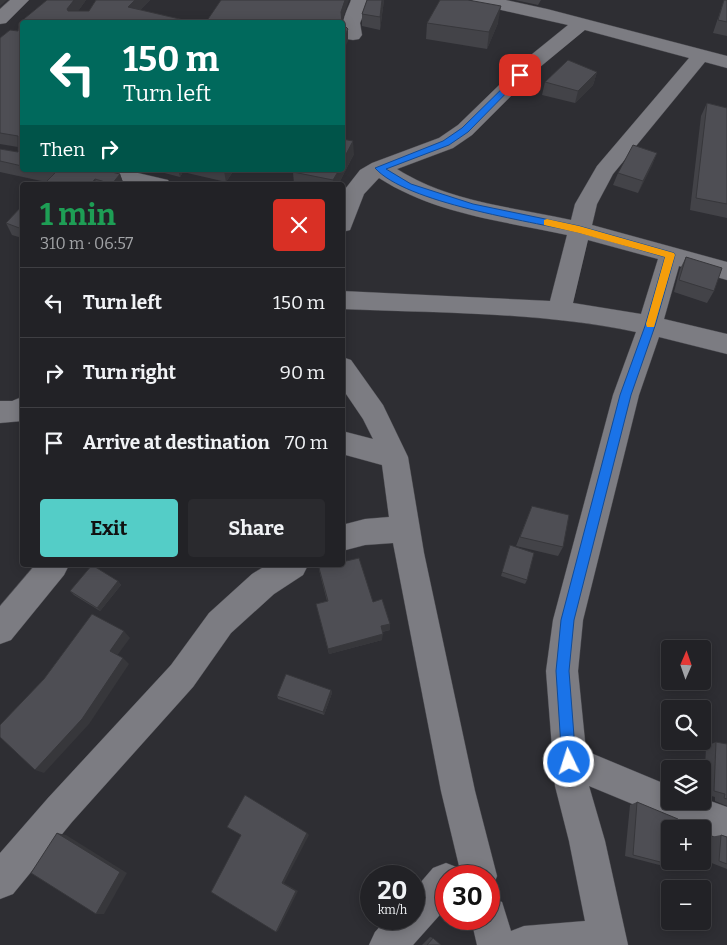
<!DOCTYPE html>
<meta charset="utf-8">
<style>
:root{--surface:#222226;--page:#2a2a2e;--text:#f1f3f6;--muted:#a2a4a7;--line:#3f3f43;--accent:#54cdc7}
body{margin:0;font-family:Bitter,serif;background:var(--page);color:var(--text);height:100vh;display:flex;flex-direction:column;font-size:19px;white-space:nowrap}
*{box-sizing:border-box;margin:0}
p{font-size:16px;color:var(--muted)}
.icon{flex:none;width:28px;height:28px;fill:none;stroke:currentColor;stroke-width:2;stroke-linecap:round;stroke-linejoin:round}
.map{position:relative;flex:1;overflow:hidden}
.panel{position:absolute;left:20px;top:182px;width:325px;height:385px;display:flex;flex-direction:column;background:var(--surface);border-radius:5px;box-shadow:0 2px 12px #0003,0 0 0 1px var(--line)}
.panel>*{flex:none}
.banner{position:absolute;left:20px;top:20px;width:325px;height:152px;border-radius:5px;box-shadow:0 2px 12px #0003,0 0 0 1px var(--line);background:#00695c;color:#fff;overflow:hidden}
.needle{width:32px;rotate:2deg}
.tools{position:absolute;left:661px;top:640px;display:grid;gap:10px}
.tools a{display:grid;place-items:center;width:50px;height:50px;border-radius:5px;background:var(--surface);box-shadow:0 2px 12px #0003,0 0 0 1px var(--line);font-size:25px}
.speed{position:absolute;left:360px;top:865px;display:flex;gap:10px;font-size:25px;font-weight:700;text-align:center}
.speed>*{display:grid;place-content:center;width:65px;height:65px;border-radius:50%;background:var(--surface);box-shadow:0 2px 12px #0003,0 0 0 1px var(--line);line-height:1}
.speed small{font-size:12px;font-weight:400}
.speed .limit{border:8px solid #d22;background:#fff;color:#111}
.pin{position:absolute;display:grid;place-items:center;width:42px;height:42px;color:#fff;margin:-21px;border-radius:10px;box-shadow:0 2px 8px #0006}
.me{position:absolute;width:55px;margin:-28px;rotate:356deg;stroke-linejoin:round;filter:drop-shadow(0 0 4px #0008)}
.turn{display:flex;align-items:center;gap:18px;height:105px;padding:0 20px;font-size:22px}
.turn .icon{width:65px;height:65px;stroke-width:2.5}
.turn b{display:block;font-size:35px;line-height:42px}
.then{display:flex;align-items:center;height:48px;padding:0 20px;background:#0003;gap:10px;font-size:19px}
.round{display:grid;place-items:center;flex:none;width:52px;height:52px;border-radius:5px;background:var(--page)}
.headline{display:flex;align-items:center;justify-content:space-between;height:85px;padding:0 20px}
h1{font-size:30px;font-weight:700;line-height:38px;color:#1e9e55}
.primary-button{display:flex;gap:10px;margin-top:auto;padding:10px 20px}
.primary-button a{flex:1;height:58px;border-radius:5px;background:var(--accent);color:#111;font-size:20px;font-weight:700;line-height:58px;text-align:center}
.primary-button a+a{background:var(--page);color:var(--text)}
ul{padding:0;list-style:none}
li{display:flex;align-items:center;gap:15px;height:70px;padding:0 20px;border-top:1px solid var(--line)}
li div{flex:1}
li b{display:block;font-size:19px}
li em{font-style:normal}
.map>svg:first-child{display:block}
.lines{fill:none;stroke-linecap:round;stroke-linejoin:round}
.minor-casing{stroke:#49494e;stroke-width:1}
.minor{fill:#7c7c82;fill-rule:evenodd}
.wall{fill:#434348}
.shaded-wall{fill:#37373b}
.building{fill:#4e4e54;stroke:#37373b}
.route{fill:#1a73e8;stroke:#114b97}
.slow{fill:#f59e0b}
</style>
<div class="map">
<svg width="727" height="945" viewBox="0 0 727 945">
<rect width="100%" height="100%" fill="#2e2e33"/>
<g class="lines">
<defs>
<g id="minor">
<path d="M10 0H29L6 23 0 24V9Z"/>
<path d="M351 0H369L360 23 362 35 359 39 353 40 347 39C338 26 346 13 351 0Z"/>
<path d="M472 0H506L547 9 727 56V68L705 62 613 174 597 204 592 225 727 262V280L679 266 664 319 727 334V354L659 337 639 395 583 620 578 671 586 751 670 786V801H702V798L727 807V841L702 832V829H693L589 786 605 841 628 945H477L471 919H489V897L502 902 511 931 524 926 585 921 569 841 555 786 546 671 553 620 613 395 636 332C540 312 440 313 342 309V291L550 301 567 235C503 221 435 214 379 178L364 194 350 230 342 232V193L360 170 372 163 439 138 458 125 526 59 568 25 475 4ZM585 30 689 58 597 166 575 204 571 220C512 207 449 202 397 169L453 148 472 135 540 67ZM588 240 658 259 641 314 573 303Z"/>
<path d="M82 170H125L168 180 171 185H128L86 175Z"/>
<path d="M342 357 351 360 383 405 408 457 424 553 475 791 497 876 492 889 489 890V876H446V908L413 945H369L375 932 387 919H414V890L433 868 446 863 459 868 460 870 441 791 393 543 365 545 342 551V525L365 519 389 517 382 465 342 454V431L373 439 363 419 342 388Z"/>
<path d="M22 397V421L0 423V401H12Z"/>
<path d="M35 565H69L64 575 11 640 0 644V606Z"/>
<path d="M267 565H308L303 575 274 594 231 633 193 687 72 822 13 894 0 899V853L48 798 171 665 209 613 252 574Z"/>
</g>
</defs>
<!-- minor casing -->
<use href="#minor" class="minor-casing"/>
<!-- minor -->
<use href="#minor" class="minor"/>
</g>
<!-- wall -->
<g class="wall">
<path d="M47 0H86L78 11H89L96 0H150L140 10 184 20 203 22H22V170H103L120 174 124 185H43L46 182 0 172V149L18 152V147L0 144V38L10 30 18 31 19 23Z"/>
<path d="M367 0H384L380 30 362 26V14Z"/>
<path d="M515 0H541L538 5Z"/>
<path d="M724 0H727V36L713 33Z"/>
<path d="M427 23H498L487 49 426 39Z"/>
<path d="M597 72 593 85 575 103 542 95 545 82Z"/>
<path d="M707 103 727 108V218L690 210 701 116Z"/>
<path d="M657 153 652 165 638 193 613 185 618 173Z"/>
<path d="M354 154 338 185H299L294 184 293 172Z"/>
<path d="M153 170H234L226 182 183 172 180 177Z"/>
<path d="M22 206V238L12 235 6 223Z"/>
<path d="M686 257 714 291 707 303 674 292 680 269Z"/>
<path d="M532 506 563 547 558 556 516 546Z"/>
<path d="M510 545 527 580 525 584 501 576Z"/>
<path d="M319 568 390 624V630L382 632V640L329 654 316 604 327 601 320 574Z"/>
<path d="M118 581 121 585 100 611 74 595 70 591Z"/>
<path d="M331 690 332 693 324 715 278 699 277 696Z"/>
<path d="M716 742 727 744V806L715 801V797L704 794 706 746Z"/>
<path d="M637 802 676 866 667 867 625 856 630 805Z"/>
<path d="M721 835 727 837V869L709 862 711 837Z"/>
<path d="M430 937 433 938 441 945H422Z"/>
</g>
<!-- shaded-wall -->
<g class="shaded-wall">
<path d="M0 0H7L0 6Z"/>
<path d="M74 0H86L71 21 67 9Z"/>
<path d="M135 0H150L131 19 128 7Z"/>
<path d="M345 0H349L342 22 341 12Z"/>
<path d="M382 0H384L380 30V17Z"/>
<path d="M501 6 498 23 487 49 489 32Z"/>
<path d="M348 29V41L342 54V41Z"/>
<path d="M597 72 593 85 575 103 578 91Z"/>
<path d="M353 141 354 154 338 185H334L333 180 339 170H342V162Z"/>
<path d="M657 153 652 165 638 193 643 181Z"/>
<path d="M178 170H183V172L180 177Z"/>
<path d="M224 170H234L226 182 224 171Z"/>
<path d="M120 174 124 185H113L112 184Z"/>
<path d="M95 179 97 185H90Z"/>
<path d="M118 581 121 585 100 611 97 608Z"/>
<path d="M390 624V630L380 632 381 626Z"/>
<path d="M124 631 130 638 116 657 110 651Z"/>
<path d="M383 634 382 640 329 654 328 649Z"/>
<path d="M123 658 129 664 89 724 44 773 35 770Z"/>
<path d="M331 690 332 693 324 715 323 712Z"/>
<path d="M57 833 66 835 127 873 104 914H96Z"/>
<path d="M307 833 309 835 284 883 298 891 278 931 276 932 282 883Z"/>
</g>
<!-- building -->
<g class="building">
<path d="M47 0H74L67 9 68 11H89L96 0H135L128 7 184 20 203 22H22V166L0 161V149L18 152V136L0 133V38L10 30 18 31 19 23Z"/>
<path d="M221 0H345L341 12 342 22H206Z"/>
<path d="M367 0H382L380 17 362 14Z"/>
<path d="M440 0H468L501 6 489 32 427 23Z"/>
<path d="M724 0H727V22L718 20Z"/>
<path d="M342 23 348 29 342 41Z"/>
<path d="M568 60 597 72 578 91 545 82Z"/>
<path d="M707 103 727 108V204L696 198Z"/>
<path d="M342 139 353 141 342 162Z"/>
<path d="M633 145 657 153 643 181 618 173Z"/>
<path d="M39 170H103L120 174 112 184 95 179 90 185H43L55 173Z"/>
<path d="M294 170H339L333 180 293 172Z"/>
<path d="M22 206V229L6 223Z"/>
<path d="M686 257 722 268 714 291 679 280Z"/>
<path d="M532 506 569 515 563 547 520 537Z"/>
<path d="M510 545 534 553 527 580 502 572Z"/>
<path d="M359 558 373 602 382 599 390 624 381 626 383 634 328 649 316 604 328 601 319 568 330 565H342V562Z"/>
<path d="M92 565 118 581 97 608 70 591Z"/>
<path d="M92 614 124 631 110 651 123 658 82 719 35 770 0 737V725L44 679Z"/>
<path d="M286 674 331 690 323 712 277 696Z"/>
<path d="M716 742 727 744V799L724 798 725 794 714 791Z"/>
<path d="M245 795 307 833 282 883 296 891 276 932 211 892 241 835 227 827Z"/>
<path d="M637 802 678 819V829H670V861H676V866L633 855Z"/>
<path d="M57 833 120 872 96 914 31 873Z"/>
<path d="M721 835 727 837V864L719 861Z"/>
<path d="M433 938 441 945H427Z"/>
</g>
<!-- route -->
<path class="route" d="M517 74 524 75 468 132 449 145 386 169 411 184 473 204 579 226 674 253 675 255 655 326 631 395 574 620 569 671 576 762 574 766 569 768 564 766 562 762 556 671 561 620 620 395 645 326 665 257C636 249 607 239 577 232 529 221 406 203 375 168L443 141 462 128Z"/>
<!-- slow -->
<path class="slow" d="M547 219 579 226 674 253 675 255 654 327H647L646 324 665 257 579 233 544 225V220Z"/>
</svg>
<div class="tools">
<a><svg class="needle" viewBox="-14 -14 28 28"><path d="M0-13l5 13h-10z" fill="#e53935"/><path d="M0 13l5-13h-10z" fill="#a2a4a7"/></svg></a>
<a><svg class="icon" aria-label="search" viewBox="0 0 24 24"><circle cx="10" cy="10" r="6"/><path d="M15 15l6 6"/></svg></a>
<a><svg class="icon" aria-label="layers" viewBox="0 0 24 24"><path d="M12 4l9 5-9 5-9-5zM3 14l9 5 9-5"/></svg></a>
<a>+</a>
<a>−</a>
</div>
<div class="speed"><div>20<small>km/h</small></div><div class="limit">30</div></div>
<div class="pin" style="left:520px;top:75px;background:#d93025"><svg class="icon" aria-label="arrive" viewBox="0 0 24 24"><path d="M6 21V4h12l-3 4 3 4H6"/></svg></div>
<svg class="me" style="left:569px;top:762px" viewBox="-20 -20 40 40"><circle r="17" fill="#1a73e8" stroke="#fff" stroke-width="3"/><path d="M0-11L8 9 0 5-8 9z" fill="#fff"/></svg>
<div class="banner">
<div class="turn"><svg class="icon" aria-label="left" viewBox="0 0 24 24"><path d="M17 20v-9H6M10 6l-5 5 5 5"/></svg><div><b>150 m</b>Turn left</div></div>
<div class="then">Then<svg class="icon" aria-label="right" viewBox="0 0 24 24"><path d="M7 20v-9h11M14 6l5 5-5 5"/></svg></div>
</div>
<section class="panel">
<div class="headline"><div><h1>1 min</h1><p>310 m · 06:57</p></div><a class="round" style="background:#d93025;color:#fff"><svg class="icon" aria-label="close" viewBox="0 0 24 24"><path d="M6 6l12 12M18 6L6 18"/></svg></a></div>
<ul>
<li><svg class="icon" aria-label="left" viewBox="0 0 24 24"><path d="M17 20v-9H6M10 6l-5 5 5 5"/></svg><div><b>Turn left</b></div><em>150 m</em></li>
<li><svg class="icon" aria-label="right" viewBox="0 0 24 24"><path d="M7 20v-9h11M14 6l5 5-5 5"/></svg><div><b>Turn right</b></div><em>90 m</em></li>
<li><svg class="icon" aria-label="arrive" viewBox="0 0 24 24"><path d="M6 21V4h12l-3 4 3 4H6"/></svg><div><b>Arrive at destination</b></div><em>70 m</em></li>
</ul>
<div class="primary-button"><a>Exit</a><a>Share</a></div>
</section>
</div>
